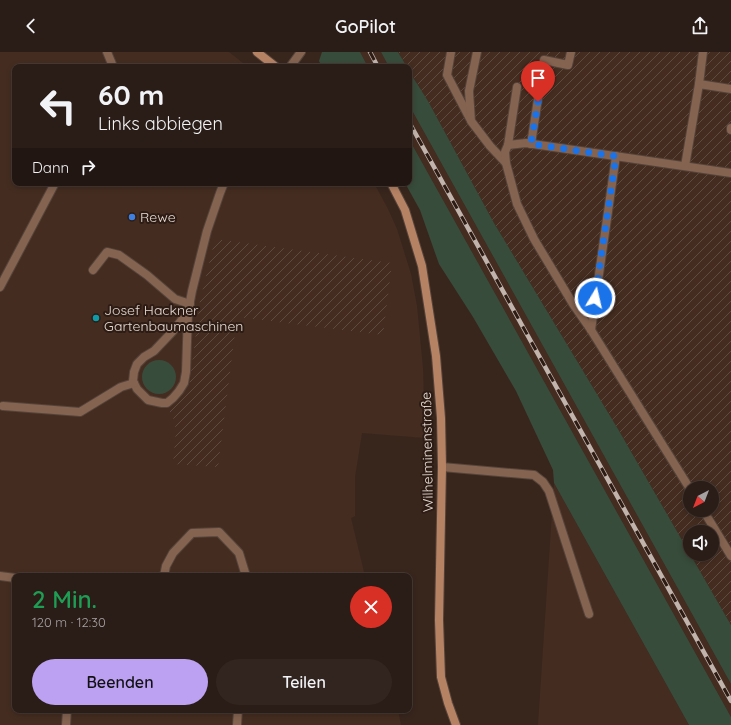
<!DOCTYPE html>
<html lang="de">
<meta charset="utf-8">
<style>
:root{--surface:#2a1c16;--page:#32251f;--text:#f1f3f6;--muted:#a5a1a1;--line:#463a35;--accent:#bca0f2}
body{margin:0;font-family:Quicksand,sans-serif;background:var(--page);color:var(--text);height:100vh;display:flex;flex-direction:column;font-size:15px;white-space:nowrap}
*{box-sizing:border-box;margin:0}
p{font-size:13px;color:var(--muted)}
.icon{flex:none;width:22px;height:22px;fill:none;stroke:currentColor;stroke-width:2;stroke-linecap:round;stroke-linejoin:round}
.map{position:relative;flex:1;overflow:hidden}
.panel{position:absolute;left:12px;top:521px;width:400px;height:140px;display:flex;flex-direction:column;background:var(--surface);border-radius:8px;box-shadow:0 2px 6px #0003,0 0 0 1px var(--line)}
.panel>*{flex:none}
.top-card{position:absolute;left:12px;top:12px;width:400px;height:122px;border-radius:8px;box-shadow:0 2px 6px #0003,0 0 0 1px var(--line);background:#2a1c16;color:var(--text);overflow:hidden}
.needle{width:26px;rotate:222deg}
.controls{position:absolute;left:683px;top:429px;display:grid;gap:8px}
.controls a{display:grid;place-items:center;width:36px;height:36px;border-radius:50%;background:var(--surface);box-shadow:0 2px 6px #0003,0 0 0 1px var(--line);font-size:20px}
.pin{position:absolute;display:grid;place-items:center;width:34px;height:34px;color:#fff;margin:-41px -17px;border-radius:50% 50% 50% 0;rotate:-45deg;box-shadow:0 0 4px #0007}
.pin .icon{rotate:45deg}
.me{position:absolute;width:44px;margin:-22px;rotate:9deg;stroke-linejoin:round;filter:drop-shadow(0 0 3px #0008)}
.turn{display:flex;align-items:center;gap:14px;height:84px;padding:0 20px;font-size:18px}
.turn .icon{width:52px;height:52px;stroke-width:2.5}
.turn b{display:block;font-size:28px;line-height:34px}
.then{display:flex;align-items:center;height:38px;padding:0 20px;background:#0003;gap:8px;font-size:15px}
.round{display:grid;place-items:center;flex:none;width:42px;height:42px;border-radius:21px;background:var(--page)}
.head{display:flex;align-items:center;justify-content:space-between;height:68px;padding:0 20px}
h1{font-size:24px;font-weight:600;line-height:30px;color:#1e9e55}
.primary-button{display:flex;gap:8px;margin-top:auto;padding:8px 20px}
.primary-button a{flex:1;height:46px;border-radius:24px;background:var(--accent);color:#111;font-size:16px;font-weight:600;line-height:46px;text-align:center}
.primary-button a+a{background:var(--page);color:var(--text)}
header{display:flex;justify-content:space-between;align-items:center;height:52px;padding:0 20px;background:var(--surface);font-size:18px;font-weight:600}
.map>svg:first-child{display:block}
.built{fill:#442c20}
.industrial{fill:url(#industrial-furrows);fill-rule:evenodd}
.green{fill:#384c3b}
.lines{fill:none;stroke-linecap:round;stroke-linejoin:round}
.lane-casing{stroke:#54433a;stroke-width:10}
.street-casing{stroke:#54433a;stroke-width:10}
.secondary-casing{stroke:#54433a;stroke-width:10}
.lane{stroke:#846350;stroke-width:8}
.street{stroke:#846350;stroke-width:8}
.secondary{stroke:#b68264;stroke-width:8}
.rail-casing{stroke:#c1b4ad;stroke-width:4.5}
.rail{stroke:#2d1c14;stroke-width:3;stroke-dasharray:9;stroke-linecap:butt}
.route{stroke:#1a73e8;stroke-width:7;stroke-dasharray:0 12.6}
.shop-dot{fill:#3f7fe0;stroke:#2d1c14;stroke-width:1.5}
.culture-dot{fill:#0f9aa8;stroke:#2d1c14;stroke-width:1.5}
.labels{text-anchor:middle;stroke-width:4;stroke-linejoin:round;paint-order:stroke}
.poi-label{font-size:14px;fill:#e6dad4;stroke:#2d1c14;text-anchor:start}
.street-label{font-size:14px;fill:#e6dad4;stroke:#2d1c14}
</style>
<header><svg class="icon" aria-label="back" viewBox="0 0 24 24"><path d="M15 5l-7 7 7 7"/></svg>GoPilot<svg class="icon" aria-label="share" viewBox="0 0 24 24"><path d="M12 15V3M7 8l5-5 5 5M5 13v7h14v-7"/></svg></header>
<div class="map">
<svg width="731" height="673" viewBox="0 0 731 673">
<defs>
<pattern id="industrial-furrows" width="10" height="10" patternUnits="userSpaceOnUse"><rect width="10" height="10" fill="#442c20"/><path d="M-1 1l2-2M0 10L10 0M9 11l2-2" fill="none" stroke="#5f4a40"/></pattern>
</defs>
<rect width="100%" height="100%" fill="#38261d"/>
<!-- built -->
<g class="built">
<path d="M0 0H229L248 15H15V131H374L388 157 397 177 411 222 417 254 423 316 425 386 362 381 355 425V464L351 466 365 524H15V658H398L401 673H0Z"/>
<path d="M360 0H381L389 15H368Z"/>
<path d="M409 53 731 632V665L409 87Z"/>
<path d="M554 431 689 673H538Z"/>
</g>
<!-- industrial -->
<g class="industrial">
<path d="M398 0H731V573L618 377 494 171 428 49 409 19V15H407ZM690 436H712V458H690ZM690 480H712V502H690Z"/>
<path d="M215 187 392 211 383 283 237 265 218 415 173 412 176 378 173 365 167 356 181 348 189 336 200 249Z"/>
</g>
<!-- green -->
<g class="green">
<path d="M322 0H360L368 15H322L319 9Z"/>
<path d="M381 0H398L407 15H389Z"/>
<path d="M409 19 428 49 494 171 618 377 731 573V632L409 53Z"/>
<path d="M409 87 731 665V673H689L554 431 553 418 516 339 473 265 439 212 420 158 405 131H409Z"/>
<circle cx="159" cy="325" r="17"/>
</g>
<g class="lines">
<defs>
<g id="lane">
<path d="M107 0 112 12V15"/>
<path d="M451 0 447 23 470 67"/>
<path d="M477 0 469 39 471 69 490 94 506 111 517 152 534 187 573 252 591 278 690 437"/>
<path d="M699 32 703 0"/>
<path d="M731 78V76"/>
<path d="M531 92 544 8 568 13 571 0"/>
<path d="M508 93 517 35"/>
<path d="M506 111 505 100 508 93 526 91 731 121"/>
<path d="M685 114 699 32 731 37"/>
<path d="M93 218 107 200 119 203 147 223 175 247 190 252"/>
<path d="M0 235 55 131"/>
<path d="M188 260 173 279 154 299 144 305 137 312 134 320 133 329 137 337 148 348 162 351H167L173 346 179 339 184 331 186 320 188 260 192 239 207 179 220 141 224 131"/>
<path d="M591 278 616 104"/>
<path d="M3 354 80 360 121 335 134 331"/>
<path d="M442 415 534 423 543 430 549 439 589 562"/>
<path d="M703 458 731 504"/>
<path d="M0 524 15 526"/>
<path d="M164 524 166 514 173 501 192 481 219 480 239 501 246 524"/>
<path d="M66 673 67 658"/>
<path d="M237 673 238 658"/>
</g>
<path id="street" d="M290 15 301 0"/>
<g id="secondary">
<path d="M257 0 276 15"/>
<path d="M391 131 405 158 422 214 436 304 441 366 442 415 439 568 440 597 441 625 448 651 456 673"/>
</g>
</defs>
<!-- lane casing -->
<use href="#lane" class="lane-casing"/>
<!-- street casing -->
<use href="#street" class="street-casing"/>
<!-- secondary casing -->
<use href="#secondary" class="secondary-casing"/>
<!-- lane -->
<use href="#lane" class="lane"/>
<!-- street -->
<use href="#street" class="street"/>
<!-- secondary -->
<use href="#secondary" class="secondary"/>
<defs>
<g id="rail">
<path d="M370 0 378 15"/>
<path d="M409 70 731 649"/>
</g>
</defs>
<!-- rail casing -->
<use href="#rail" class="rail-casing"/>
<!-- rail -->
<use href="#rail" class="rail"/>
</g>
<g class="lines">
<!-- route -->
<path class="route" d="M538 50 531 92 616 104 595 246"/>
</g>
<!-- markers -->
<circle class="shop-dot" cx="132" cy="165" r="4"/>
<circle class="culture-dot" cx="96" cy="266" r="4"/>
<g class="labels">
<!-- poi labels -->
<g class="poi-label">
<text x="140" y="170">Rewe</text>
<text x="104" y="263">Josef Hackner<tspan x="104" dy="16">Gartenbaumaschinen</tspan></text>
</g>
<!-- street labels -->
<g class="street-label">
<text transform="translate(427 400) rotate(-91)" y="5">Wilhelminenstraße</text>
</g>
</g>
</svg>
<div class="controls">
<a><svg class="needle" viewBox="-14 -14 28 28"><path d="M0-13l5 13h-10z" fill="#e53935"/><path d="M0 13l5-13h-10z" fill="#a5a1a1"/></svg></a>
<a><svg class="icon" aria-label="sound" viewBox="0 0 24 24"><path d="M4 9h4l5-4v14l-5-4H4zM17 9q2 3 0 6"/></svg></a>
</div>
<div class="pin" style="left:538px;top:50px;background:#d93025"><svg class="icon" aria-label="arrive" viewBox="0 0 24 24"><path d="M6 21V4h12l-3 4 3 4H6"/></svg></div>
<svg class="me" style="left:595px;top:246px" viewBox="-20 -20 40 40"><circle r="17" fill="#1a73e8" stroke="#fff" stroke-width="3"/><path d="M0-11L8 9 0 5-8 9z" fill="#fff"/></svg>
<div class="top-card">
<div class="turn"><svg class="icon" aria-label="left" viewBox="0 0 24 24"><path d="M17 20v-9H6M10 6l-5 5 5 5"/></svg><div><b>60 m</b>Links abbiegen</div></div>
<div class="then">Dann<svg class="icon" aria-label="right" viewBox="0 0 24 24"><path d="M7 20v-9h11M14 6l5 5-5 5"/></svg></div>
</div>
<section class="panel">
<div class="head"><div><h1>2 Min.</h1><p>120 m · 12:30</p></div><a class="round" style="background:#d93025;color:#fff"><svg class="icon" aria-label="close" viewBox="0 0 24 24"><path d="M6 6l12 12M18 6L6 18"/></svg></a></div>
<div class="primary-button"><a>Beenden</a><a>Teilen</a></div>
</section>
</div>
